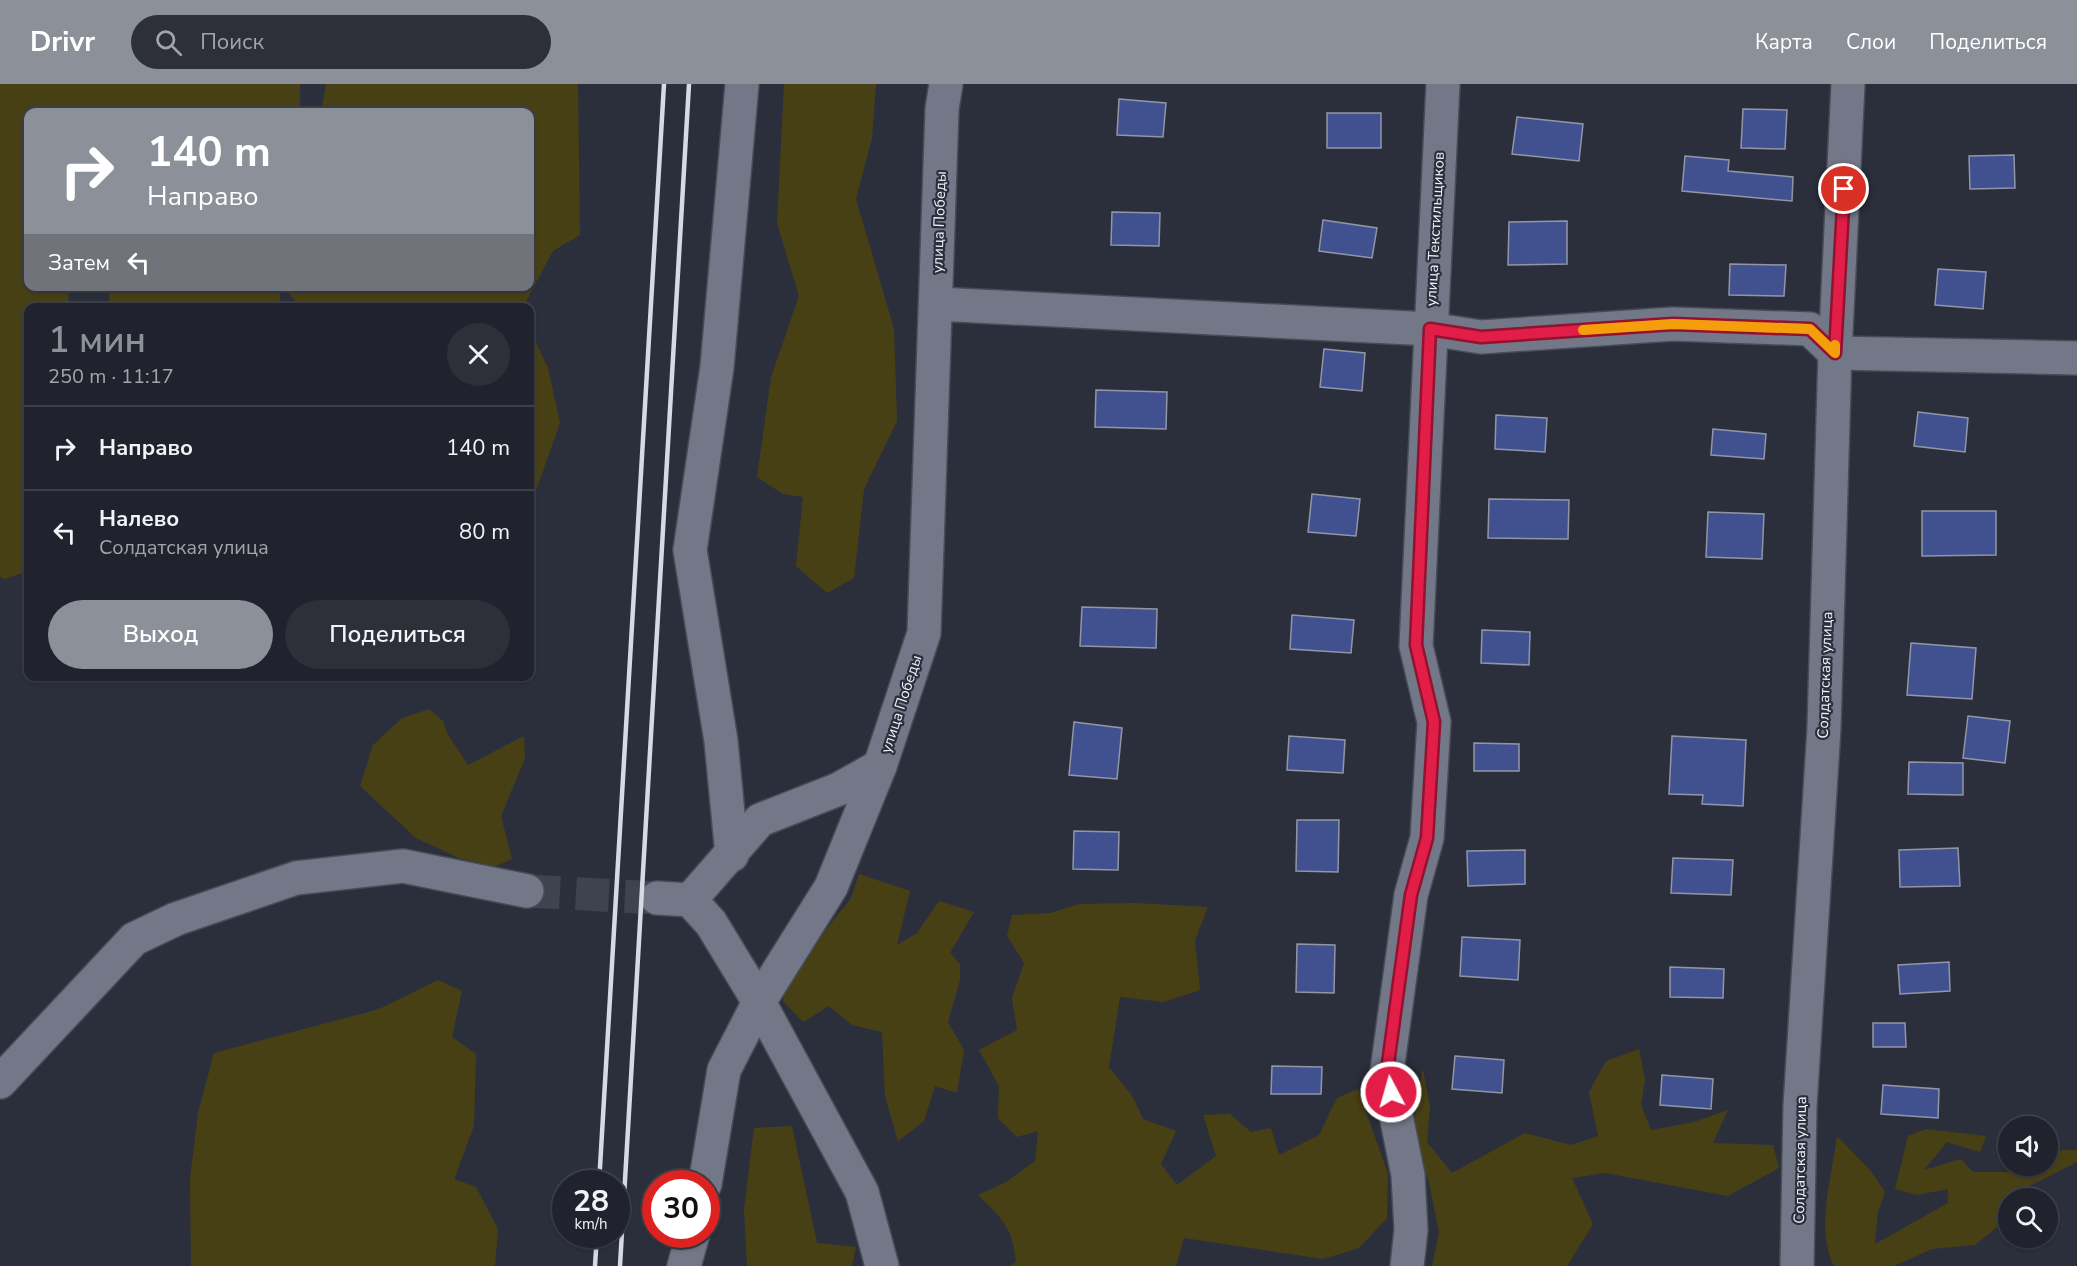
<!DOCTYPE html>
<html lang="ru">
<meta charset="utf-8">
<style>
:root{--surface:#20232d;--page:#2d2f39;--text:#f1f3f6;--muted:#a2a4aa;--line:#3d4049;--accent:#8c9099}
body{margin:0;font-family:"Nunito Sans",sans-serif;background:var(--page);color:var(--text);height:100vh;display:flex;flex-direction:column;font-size:22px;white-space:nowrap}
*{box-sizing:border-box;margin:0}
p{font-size:20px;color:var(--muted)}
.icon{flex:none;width:33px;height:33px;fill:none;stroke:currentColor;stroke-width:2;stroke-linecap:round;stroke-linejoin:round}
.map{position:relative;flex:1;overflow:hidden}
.drawer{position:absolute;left:24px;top:219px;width:510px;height:378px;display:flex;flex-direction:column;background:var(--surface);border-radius:12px;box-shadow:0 2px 4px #0004,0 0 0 2px var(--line)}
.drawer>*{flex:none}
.top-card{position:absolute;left:24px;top:24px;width:510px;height:183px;border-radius:12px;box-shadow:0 2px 4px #0004,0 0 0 2px var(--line);background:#8c9099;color:#fff;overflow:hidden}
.controls{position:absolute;left:1998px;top:1032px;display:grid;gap:12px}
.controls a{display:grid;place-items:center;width:60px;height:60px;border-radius:50%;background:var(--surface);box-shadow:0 2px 4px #0004,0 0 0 2px var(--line);font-size:30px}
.speed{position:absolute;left:552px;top:1086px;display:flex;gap:12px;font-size:30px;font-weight:700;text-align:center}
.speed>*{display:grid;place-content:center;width:78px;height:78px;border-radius:50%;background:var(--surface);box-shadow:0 2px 4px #0004,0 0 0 2px var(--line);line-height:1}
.speed small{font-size:15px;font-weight:400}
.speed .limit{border:9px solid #d22;background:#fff;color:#111}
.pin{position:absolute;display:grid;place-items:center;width:51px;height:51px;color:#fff;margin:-26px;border:3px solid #fff;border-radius:50%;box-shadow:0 2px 6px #0007}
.me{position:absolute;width:66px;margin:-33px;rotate:354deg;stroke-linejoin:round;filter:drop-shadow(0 0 4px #0008)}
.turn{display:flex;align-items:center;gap:21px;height:126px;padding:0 24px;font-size:27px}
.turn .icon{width:78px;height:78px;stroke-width:2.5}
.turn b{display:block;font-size:42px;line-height:51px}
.then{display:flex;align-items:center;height:57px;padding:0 24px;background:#0003;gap:12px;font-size:22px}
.round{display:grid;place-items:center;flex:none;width:63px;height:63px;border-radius:32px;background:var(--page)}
.headline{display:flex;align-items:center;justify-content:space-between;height:102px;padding:0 24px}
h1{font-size:36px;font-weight:600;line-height:45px;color:var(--accent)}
.cta{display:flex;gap:12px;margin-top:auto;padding:12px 24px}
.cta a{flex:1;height:69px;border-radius:36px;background:var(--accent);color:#fff;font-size:24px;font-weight:600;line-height:69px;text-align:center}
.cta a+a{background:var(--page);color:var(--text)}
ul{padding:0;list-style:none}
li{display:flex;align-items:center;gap:18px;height:84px;padding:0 24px;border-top:2px solid var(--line)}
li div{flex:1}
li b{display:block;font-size:22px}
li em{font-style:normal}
header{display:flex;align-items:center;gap:36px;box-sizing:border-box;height:84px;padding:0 30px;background:var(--accent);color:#fff}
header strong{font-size:28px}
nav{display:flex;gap:33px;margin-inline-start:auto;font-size:21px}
.search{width:420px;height:54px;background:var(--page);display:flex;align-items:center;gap:15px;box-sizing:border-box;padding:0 21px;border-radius:33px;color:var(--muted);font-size:22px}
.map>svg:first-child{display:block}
.green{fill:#484015}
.building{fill:#415190;stroke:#9196a6;stroke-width:1.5}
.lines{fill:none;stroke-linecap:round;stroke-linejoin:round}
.minor-tunnel{stroke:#3f434f;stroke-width:33;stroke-dasharray:33 16;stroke-linecap:butt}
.minor-casing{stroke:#484c57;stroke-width:36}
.minor{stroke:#737888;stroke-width:33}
.rail{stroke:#d6dae3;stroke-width:4.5}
.route-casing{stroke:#92132f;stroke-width:15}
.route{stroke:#e11d48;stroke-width:10}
.slow{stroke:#f59e0b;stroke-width:10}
.labels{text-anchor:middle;stroke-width:4.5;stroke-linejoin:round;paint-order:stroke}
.street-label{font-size:15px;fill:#f0f3fc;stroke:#2b2f3c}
</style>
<header>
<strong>Drivr</strong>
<div class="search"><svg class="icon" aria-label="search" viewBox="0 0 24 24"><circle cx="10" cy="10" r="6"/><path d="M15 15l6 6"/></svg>Поиск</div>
<nav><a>Карта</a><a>Слои</a><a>Поделиться</a></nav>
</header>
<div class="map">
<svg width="2077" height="1182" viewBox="0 0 2077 1182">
<rect width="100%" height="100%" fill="#2b2f3c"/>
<!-- green -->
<g class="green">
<path d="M0 0H300V28H28V202L69 203 68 223 28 224V487L5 495 0 493Z"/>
<path d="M326 0H578L580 151 553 167 523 223H301L283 203 530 202V28H321Z"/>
<path d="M784 0H876L872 54 856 115 894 245 897 337 864 405 854 494 827 509 796 482 803 413 783 410 757 393 771 293 799 212 777 139Z"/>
<path d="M108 203V202L281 203 279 224 110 223Z"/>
<path d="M530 246 548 284 560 339 530 423Z"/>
<path d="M429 625 443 637 448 651 468 681 524 652 525 674 501 732 512 775 494 783 459 774 416 754 360 702 373 661 402 634Z"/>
<path d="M859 790 910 807 897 861 917 849 939 817 974 828 950 869 960 880V896L948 938 964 966 957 1009 935 1002 924 1037 898 1057 885 1012 882 948 852 941 829 922 803 938 783 917 787 895 851 814Z"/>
<path d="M1135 819 1208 823 1195 856 1200 906 1163 918 1120 913 1109 983 1133 1013 1143 1035 1176 1047 1161 1080 1177 1101 1216 1072 1203 1031 1230 1030 1251 1048 1271 1044 1279 1071 1319 1051 1337 1014 1358 1005 1388 1090 1387 1134 1359 1164 1323 1175 1184 1154 1176 1182H1009L1016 1178C1013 1144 1002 1134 978 1111L1006 1098 1035 1077 1038 1047 1017 1053 998 1034 999 1002 979 966 1017 946 1012 914 1024 879 1007 852 1012 831 1050 829 1080 820Z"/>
<path d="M438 896 462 907 452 953 476 970 474 1042 454 1095 476 1103 498 1145 495 1182H191L190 1094 198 1029 214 969 379 925Z"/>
<path d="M1639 965 1645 995 1641 1021 1651 1046 1694 1038 1728 1026 1713 1059 1773 1061 1779 1084 1728 1112 1605 1089 1572 1094 1593 1140 1567 1182H1432L1439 1149 1429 1098 1414 1060 1415 1021 1423 985 1430 1023 1427 1058 1452 1089 1525 1049 1571 1061 1598 1052 1589 1008 1606 977Z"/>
<path d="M792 1042 817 1159 856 1163 852 1182H747L744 1125 754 1044Z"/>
<path d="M1926 1045 1986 1052 1980 1068 1947 1058 1924 1086 1961 1075 1973 1088H2009L2025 1082H2048V1072L2062 1066H2077V1078L2029 1102 2020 1114H2008L2007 1135 1975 1161 1932 1165 1894 1182H1834C1815 1144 1832 1093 1837 1052L1870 1086 1885 1108 1878 1128 1875 1160 1948 1119V1105L1917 1111 1895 1105 1908 1052Z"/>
</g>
<!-- building -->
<g class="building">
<path d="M1119 15 1166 19 1163 53 1117 51Z"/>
<path d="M1743 25 1787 26 1785 65 1741 64Z"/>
<rect x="1327" y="29" width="54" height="35"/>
<path d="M1517 33 1583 40 1579 77 1512 70Z"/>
<path d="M2014 71 2015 104 1970 105 1969 72Z"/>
<path d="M1685 72 1729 76 1728 87 1793 93 1792 117 1682 107Z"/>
<path d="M1112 128 1160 129 1159 162 1111 161Z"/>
<path d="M1323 136 1377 144 1372 174 1319 167Z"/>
<path d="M1567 137V180L1508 181 1509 138Z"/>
<path d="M1730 180 1786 181 1784 212 1729 211Z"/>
<path d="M1938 185 1986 188 1983 225 1935 221Z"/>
<path d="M1324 265 1365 269 1362 307 1320 303Z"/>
<path d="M1096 306 1167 308 1166 345 1095 343Z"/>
<path d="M1918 328 1968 334 1965 368 1914 362Z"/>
<path d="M1496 331 1547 334 1545 368 1495 365Z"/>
<path d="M1713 345 1766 350 1764 375 1711 371Z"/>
<path d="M1312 410 1360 415 1356 452 1308 448Z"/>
<path d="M1489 415 1569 416 1568 455 1488 454Z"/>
<path d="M1922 427H1996V471L1922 472Z"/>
<path d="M1708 428 1764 430 1762 475 1706 473Z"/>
<path d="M1082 523 1157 525 1156 564 1080 562Z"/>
<path d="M1292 531 1354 536 1351 569 1290 565Z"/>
<path d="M1482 546 1530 548 1529 581 1481 579Z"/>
<path d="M1911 559 1976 564 1972 615 1907 611Z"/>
<path d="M1968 632 2010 637 2005 679 1963 674Z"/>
<path d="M1074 638 1122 644 1117 695 1069 691Z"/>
<path d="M1289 652 1345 656 1343 689 1287 686Z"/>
<path d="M1672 652 1746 656 1743 722 1702 720 1703 711 1669 710Z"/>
<path d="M1474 659 1519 660V687H1474Z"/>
<path d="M1909 678 1963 679V711L1908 710Z"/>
<path d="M1297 736H1339L1338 788 1296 787Z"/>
<path d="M1074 747 1119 748 1118 786 1073 785Z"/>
<path d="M1958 764 1960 802 1900 803 1899 766Z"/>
<path d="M1525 766V800L1468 802 1467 767Z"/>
<path d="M1673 774 1733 776 1731 811 1671 809Z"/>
<path d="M1462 853 1520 856 1518 896 1460 892Z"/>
<path d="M1297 860 1335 861 1334 909 1296 908Z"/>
<path d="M1949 878 1950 907 1900 910 1898 881Z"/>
<path d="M1670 883 1724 885 1723 914 1670 913Z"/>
<path d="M1873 939H1905L1906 963H1873Z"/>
<path d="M1455 972 1504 976 1502 1009 1452 1005Z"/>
<path d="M1272 982 1322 983 1321 1010H1271Z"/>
<path d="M1662 991 1713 995 1711 1025 1660 1021Z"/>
<path d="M1883 1001 1939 1005 1938 1034 1881 1030Z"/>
</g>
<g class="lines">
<!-- minor-tunnel -->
<path class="minor-tunnel" d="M527 807 657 814"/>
<defs>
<g id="minor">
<path d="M937 220 1430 245 1481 253 1673 240 1810 245 1835 269 2077 274"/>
<path d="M732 771 721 657 690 466 717 283 742 0"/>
<path d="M657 814 690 816 711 839 759 918 724 986 705 1100"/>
<path d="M690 816 760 736 839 705 880 682"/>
<path d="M0 998 134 855 176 835 296 794 403 782 527 807"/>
<path d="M684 1182 693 1150"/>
<path d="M882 1182 862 1108 759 918 831 803 880 682 924 549 942 25 946 0"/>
<path d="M1407 1182 1411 1146 1408 1091 1387 987 1411 811 1427 754 1434 638 1416 562 1443 0"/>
<path d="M1797 1182 1800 1022 1824 644 1835 269 1848 0"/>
</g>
</defs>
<!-- minor casing -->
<use href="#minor" class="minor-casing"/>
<!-- minor -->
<use href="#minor" class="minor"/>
<!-- rail -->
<g class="rail">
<path d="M599 1100 664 0"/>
<path d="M595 1182 597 1150"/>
<path d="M620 1182 689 0"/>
</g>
</g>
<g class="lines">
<defs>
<path id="route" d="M1391 1008 1387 987 1411 811 1427 754 1434 638 1416 561 1430 245 1481 253 1673 240 1810 245 1835 269 1844 105"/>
</defs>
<!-- route casing -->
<use href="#route" class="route-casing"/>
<!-- route -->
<use href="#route" class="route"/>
<!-- slow -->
<path class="slow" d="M1583 246 1673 240 1810 245 1835 269V261"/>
</g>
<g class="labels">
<!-- street labels -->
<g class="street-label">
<text transform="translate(939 138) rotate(-88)" y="5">улица Победы</text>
<text transform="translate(1435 145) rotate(-87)" y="5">улица Текстильщиков</text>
<text transform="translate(1825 591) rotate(-88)" y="5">Солдатская улица</text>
<text transform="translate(901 620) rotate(-72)" y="5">улица Победы</text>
<text transform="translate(1800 1076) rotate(-89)" y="5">Солдатская улица</text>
</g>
</g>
</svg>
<div class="controls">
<a><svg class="icon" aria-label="sound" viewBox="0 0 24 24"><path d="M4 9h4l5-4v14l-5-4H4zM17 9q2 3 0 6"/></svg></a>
<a><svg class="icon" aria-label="search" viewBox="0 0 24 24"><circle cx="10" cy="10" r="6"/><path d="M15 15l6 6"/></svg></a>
</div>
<div class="speed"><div>28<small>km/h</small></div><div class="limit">30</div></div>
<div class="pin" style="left:1844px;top:105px;background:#d93025"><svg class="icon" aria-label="arrive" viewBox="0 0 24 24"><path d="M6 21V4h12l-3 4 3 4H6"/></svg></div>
<svg class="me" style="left:1391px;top:1008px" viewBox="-20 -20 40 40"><circle r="17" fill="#e11d48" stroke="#fff" stroke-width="3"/><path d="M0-11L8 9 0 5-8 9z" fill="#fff"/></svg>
<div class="top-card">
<div class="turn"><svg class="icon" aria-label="right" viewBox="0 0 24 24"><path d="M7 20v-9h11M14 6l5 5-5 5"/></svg><div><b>140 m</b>Направо</div></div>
<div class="then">Затем<svg class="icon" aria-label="left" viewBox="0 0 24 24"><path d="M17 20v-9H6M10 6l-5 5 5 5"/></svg></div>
</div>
<section class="drawer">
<div class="headline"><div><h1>1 мин</h1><p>250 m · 11:17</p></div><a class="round"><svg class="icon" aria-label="close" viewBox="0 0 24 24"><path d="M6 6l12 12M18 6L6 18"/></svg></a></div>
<ul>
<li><svg class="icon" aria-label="right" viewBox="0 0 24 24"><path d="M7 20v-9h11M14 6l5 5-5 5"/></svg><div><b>Направо</b></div><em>140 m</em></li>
<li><svg class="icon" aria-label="left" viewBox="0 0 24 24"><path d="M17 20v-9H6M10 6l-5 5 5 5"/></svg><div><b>Налево</b><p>Солдатская улица</p></div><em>80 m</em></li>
</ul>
<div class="cta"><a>Выход</a><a>Поделиться</a></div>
</section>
</div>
